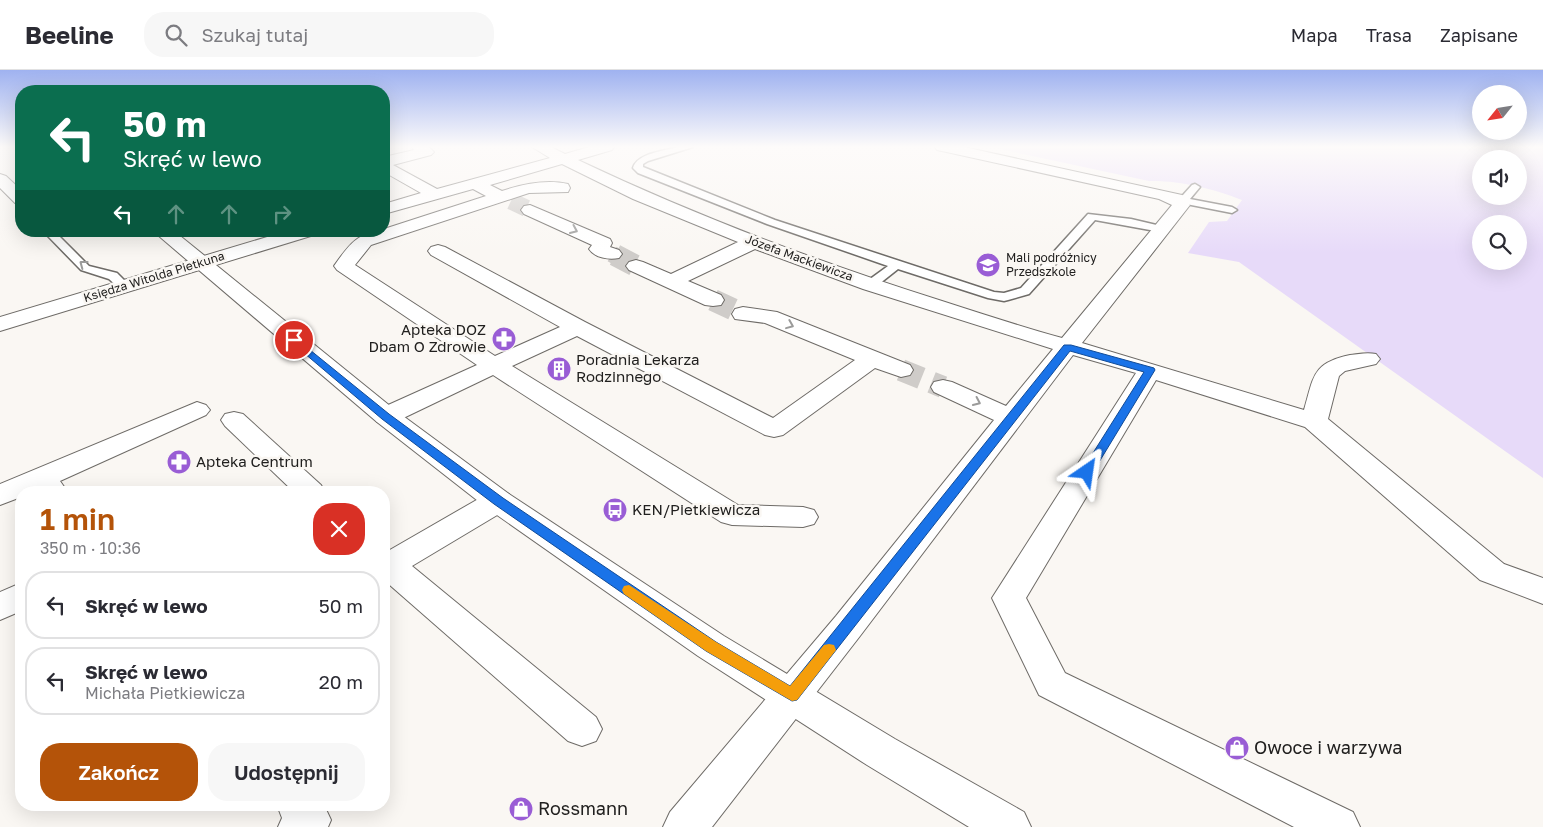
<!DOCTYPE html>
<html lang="pl">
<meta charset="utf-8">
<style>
:root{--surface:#fff;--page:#f7f7f7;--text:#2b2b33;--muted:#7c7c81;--line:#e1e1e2;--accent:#b45309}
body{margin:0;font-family:"Golos Text",sans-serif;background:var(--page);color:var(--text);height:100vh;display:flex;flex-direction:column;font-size:19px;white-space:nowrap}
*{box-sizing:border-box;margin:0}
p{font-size:16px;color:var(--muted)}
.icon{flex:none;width:28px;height:28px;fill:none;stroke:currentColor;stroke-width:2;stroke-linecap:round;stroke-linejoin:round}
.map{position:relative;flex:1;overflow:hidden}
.panel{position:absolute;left:15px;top:416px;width:375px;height:325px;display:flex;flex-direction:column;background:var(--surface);border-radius:20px;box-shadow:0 5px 20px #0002}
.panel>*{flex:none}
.top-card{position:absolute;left:15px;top:15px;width:375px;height:152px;border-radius:20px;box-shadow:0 5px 20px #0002;background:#0b6e4f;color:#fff;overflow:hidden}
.needle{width:32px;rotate:240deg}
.fabs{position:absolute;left:1472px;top:15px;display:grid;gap:10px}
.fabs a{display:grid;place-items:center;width:55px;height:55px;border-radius:50%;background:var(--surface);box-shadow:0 5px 20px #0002;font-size:25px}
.pin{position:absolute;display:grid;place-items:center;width:42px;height:42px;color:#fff;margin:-21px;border:2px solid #fff;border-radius:50%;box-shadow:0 1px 5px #0007}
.me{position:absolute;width:55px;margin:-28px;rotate:32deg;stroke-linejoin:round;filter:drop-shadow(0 0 4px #0008)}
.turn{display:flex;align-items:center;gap:18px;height:105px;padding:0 25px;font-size:22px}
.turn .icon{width:65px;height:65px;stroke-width:2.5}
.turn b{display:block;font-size:35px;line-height:42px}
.lanes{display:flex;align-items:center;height:48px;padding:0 25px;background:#0003;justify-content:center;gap:25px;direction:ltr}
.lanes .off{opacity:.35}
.round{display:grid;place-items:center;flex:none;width:52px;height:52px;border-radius:20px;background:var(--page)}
.head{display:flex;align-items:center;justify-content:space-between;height:85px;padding:0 25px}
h1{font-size:30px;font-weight:600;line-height:38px;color:var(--accent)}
.cta{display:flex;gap:10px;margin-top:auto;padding:10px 25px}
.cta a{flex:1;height:58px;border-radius:20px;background:var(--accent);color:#fff;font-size:20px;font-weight:600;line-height:58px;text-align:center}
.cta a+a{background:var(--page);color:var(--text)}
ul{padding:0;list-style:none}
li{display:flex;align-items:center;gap:15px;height:68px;margin:0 10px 8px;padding:0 15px;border:2px solid var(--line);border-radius:20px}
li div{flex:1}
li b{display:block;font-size:19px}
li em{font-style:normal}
header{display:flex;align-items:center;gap:30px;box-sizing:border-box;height:70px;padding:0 25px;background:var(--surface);border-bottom:1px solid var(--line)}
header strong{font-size:24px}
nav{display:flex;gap:28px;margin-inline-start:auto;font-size:18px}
.search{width:350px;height:45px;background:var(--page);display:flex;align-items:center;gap:12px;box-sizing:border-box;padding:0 18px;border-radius:20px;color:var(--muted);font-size:19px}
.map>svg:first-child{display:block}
.green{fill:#e7daf9;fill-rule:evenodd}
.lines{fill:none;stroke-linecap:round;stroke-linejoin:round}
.minor-tunnel-far1{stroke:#cfccc9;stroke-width:17;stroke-dasharray:17 9;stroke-linecap:butt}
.minor-tunnel{stroke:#cfccc9;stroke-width:22;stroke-dasharray:22 11;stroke-linecap:butt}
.service-casing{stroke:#6e6b67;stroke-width:3}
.minor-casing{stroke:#6e6b67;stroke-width:2}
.tertiary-casing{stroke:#6e6b67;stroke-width:2}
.service{fill:#fff;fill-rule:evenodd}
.minor{fill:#fff;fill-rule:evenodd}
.tertiary{fill:#fff;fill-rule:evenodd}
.oneway{stroke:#9b9b9a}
.route{fill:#1a73e8;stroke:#114b97}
.slow{fill:#f59e0b}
.labels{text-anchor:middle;stroke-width:5;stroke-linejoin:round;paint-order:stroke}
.far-street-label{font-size:12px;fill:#21201f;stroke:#faf7f3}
.far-poi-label{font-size:12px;fill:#21201f;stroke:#faf7f3;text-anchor:start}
.poi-label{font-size:15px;fill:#21201f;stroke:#faf7f3;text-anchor:start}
.near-poi-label{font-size:18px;fill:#21201f;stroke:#faf7f3;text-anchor:start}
</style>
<header>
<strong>Beeline</strong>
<div class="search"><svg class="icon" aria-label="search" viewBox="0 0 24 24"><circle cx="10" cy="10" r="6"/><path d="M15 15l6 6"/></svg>Szukaj tutaj</div>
<nav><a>Mapa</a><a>Trasa</a><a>Zapisane</a></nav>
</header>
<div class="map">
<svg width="1543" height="757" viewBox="0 0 1543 757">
<rect width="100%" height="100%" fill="#faf7f3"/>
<!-- green -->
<path class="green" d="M991 77H1543V408L1239 192 1188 183 1209 152 1227 151 1242 130C1216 119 1177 110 1149 111ZM1481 89H1519V126H1481ZM1481 154H1519V191H1481Z"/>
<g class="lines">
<!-- minor-tunnel-far1 -->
<g class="minor-tunnel-far1">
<path d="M511 131 530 140"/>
<path d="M612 184 617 187"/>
</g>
<!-- minor-tunnel -->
<g class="minor-tunnel">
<path d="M615 185 636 196"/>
<path d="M713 230 743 244"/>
<path d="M901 300 943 317"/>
</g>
<defs>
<g id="service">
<path d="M678 77H693L648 91 643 94V97L775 150 994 222 1004 223 1021 218 1088 144 1131 149 1165 157 1166 159 1161 162 1095 150 1029 224 1008 230 1004 231 988 228 898 199 874 218H866L864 215 866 212 888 196 767 154 638 103 633 98C637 83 665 81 678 77Z"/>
<path d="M1195 114 1200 117 1190 129 1232 137 1237 140 1232 143 1176 132 1171 129 1183 125 1192 115Z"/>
<path d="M43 161H54L89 196 117 203 130 216 124 220 120 219 109 209 81 200Z"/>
</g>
<g id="minor">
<path d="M412 77H429L434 82 431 85 393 95 437 119 550 88 532 77H551L565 84 589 77H614L612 80 578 90C696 146 818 192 942 231 982 244 1022 257 1062 268L1172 135 1159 129 942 81 937 80 935 77H964L1182 125 1190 135 1082 273 1304 340C1314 306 1312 293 1350 285 1359 284 1367 282 1376 284L1380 289 1376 294 1345 301 1339 306 1328 349 1504 494 1543 508V534L1480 510 1305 357 1156 310 1026 528 1065 603 1353 742 1360 757H1294L1039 625 992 528 1136 303 1073 285 860 566 712 757H663L670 742 836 546 994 350 934 322 931 317 934 312 943 310 952 312 1006 336 1053 279 863 219 755 179 688 211 721 225 724 230 721 235 713 236 705 235 629 200 626 196 629 192 636 190 643 192 671 204 738 172 633 129 562 94 490 115 502 121C523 114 546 109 568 114L570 118 568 122 529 123 371 175 355 195 495 286 560 257 431 185 428 181 431 177 438 175 445 177 585 252 773 348 855 290 765 253 735 249 732 244 735 239 743 237 777 242 910 295 913 300 910 305 901 307 875 298 783 365 774 367 765 365 577 266 512 296 738 435 803 437 814 440 818 447 814 454 803 457 732 455 721 452 493 305 395 352 386 354 377 352 373 346 377 340 477 295 337 200 334 196C348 176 358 161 384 161V159L486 126 473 119 384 144V134L421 123 384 102V87L414 80Z"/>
<path d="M0 104 6 106 21 120V134L15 133 0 118Z"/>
<path d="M530 135 610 169 612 173 610 177 619 180 622 184 619 188C609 190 595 188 589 179L592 175 524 144 521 140 524 136Z"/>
<path d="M287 161H316L314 165 0 261V247Z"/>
<path d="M197 332 206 335 210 340 206 345 60 411 67 421 66 422 37 421 21 422V427L0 435V414Z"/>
<path d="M234 342 243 344 321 415 325 422H294L225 356 221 350 225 344Z"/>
<path d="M498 421 509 424 513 431 509 438 412 496 596 647 602 659 596 671 582 676 568 671 384 510V479L388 481 487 424Z"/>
<path d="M21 513V541L0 550V522Z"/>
<path d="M277 735H324L331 750 328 757H278L282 748Z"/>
</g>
<path id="tertiary" d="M153 161H174L395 340 509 424 724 566 895 669 1024 742 1031 757H969L867 695 698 586 487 438 377 352Z"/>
</defs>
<!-- service casing -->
<use href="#service" class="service-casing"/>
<!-- minor casing -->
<use href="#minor" class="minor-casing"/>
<!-- tertiary casing -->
<use href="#tertiary" class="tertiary-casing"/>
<!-- service -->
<use href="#service" class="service"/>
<!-- minor -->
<use href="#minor" class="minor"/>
<!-- tertiary -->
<use href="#tertiary" class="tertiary"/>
</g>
<!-- one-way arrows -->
<defs><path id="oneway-chevron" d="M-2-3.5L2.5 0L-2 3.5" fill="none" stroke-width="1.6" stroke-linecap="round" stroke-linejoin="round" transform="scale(1.25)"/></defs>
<g class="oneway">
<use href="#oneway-chevron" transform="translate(574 160) rotate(24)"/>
<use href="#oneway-chevron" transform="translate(83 194) rotate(-143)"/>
<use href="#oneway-chevron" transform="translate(790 255) rotate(22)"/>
<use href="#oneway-chevron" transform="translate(977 332) rotate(25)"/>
</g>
<!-- sky -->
<linearGradient id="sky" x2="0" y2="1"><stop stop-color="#9fb2f0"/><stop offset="0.42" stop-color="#fdfbfa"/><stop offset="1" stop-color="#fdfbfa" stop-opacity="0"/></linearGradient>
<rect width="1543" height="183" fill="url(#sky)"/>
<!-- route -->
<path class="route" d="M294 267 389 344 503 428 716 572 790 616 1064 275H1071L1154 298 1155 300 1093 402 1087 406 1081 402 1144 302 1070 281 797 630 792 631 706 581 494 434 382 349 291 272V268Z"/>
<!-- slow -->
<path class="slow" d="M629 515 716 572 790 616 824 575 829 574 834 575 836 580 797 630 792 631 706 581 624 524 622 520 624 516Z"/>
<!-- icons -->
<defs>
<symbol id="school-disc" viewBox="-11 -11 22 22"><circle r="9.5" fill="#995dd5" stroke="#faf7f3"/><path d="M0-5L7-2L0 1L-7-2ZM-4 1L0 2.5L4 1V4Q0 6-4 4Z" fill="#fff"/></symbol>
<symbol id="pharmacy-disc" viewBox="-11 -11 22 22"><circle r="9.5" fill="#995dd5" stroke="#faf7f3"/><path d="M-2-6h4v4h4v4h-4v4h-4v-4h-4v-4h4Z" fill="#fff"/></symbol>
<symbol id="building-disc" viewBox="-11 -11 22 22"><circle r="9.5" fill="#995dd5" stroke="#faf7f3"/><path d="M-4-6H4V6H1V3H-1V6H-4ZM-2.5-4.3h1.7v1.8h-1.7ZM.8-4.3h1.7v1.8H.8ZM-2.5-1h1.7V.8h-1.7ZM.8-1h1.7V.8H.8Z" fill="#fff"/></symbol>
<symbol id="bus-disc" viewBox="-11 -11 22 22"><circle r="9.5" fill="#995dd5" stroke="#faf7f3"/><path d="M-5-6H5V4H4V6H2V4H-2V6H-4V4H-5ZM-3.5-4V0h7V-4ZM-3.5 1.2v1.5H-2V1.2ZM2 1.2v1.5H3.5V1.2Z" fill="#fff"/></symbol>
<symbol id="shop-disc" viewBox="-11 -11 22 22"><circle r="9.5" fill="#995dd5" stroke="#faf7f3"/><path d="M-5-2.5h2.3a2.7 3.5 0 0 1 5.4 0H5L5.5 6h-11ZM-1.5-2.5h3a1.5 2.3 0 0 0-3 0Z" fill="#fff"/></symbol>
</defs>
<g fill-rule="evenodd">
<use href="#school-disc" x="974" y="181" width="28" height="28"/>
<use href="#pharmacy-disc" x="490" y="255" width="28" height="28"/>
<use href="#building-disc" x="545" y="285" width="28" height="28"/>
<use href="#pharmacy-disc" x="165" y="378" width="28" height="28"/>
<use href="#bus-disc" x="601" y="426" width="28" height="28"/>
<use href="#shop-disc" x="1223" y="664" width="28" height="28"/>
<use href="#shop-disc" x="507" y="725" width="28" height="28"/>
</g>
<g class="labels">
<!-- far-street labels -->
<g class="far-street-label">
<text transform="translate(799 188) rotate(20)" y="4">Józefa Mackiewicza</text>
<text transform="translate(154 207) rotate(-17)" y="4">Księdza Witolda Pietkuna</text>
</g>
<!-- far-poi labels -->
<g class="far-poi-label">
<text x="1006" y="192">Mali podróżnicy<tspan x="1006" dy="14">Przedszkole</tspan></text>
</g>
<!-- poi labels -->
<g class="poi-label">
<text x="486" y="265" text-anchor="end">Apteka DOZ<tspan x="486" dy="17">Dbam O Zdrowie</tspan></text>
<text x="576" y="295">Poradnia Lekarza<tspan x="576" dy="17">Rodzinnego</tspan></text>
<text x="196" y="397">Apteka Centrum</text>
<text x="632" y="445">KEN/Pietkiewicza</text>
</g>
<!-- near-poi labels -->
<g class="near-poi-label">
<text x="1254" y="684">Owoce i warzywa</text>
<text x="538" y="745">Rossmann</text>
</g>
</g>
</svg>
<div class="fabs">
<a><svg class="needle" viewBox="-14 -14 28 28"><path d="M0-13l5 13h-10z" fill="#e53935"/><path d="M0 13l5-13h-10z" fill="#7c7c81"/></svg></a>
<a><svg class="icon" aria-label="sound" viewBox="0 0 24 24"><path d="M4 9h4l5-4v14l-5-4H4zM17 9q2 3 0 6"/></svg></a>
<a><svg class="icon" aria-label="search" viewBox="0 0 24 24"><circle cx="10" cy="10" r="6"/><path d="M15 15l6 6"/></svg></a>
</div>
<div class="pin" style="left:294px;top:270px;background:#d93025"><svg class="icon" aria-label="arrive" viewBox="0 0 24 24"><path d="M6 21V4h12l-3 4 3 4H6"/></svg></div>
<svg class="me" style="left:1087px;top:402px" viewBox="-20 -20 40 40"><path d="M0-17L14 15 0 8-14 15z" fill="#1a73e8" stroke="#fff" stroke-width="4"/></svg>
<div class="top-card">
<div class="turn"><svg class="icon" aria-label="left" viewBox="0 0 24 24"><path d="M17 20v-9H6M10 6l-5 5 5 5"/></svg><div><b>50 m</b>Skręć w lewo</div></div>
<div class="lanes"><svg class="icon" aria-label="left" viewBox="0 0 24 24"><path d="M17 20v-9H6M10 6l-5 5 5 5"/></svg><svg class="icon off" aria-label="ahead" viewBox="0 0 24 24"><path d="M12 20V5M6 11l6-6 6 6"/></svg><svg class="icon off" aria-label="ahead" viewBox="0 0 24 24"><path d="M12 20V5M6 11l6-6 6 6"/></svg><svg class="icon off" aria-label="right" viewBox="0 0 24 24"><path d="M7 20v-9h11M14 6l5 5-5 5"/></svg></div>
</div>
<section class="panel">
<div class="head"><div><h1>1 min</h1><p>350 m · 10:36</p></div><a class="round" style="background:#d93025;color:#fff"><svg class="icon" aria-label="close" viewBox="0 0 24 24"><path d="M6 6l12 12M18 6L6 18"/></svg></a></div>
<ul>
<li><svg class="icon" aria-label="left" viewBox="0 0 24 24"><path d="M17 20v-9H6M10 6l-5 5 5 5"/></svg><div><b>Skręć w lewo</b></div><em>50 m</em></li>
<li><svg class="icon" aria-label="left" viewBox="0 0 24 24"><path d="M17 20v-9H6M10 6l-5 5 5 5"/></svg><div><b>Skręć w lewo</b><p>Michała Pietkiewicza</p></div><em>20 m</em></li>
</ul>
<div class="cta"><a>Zakończ</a><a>Udostępnij</a></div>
</section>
</div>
